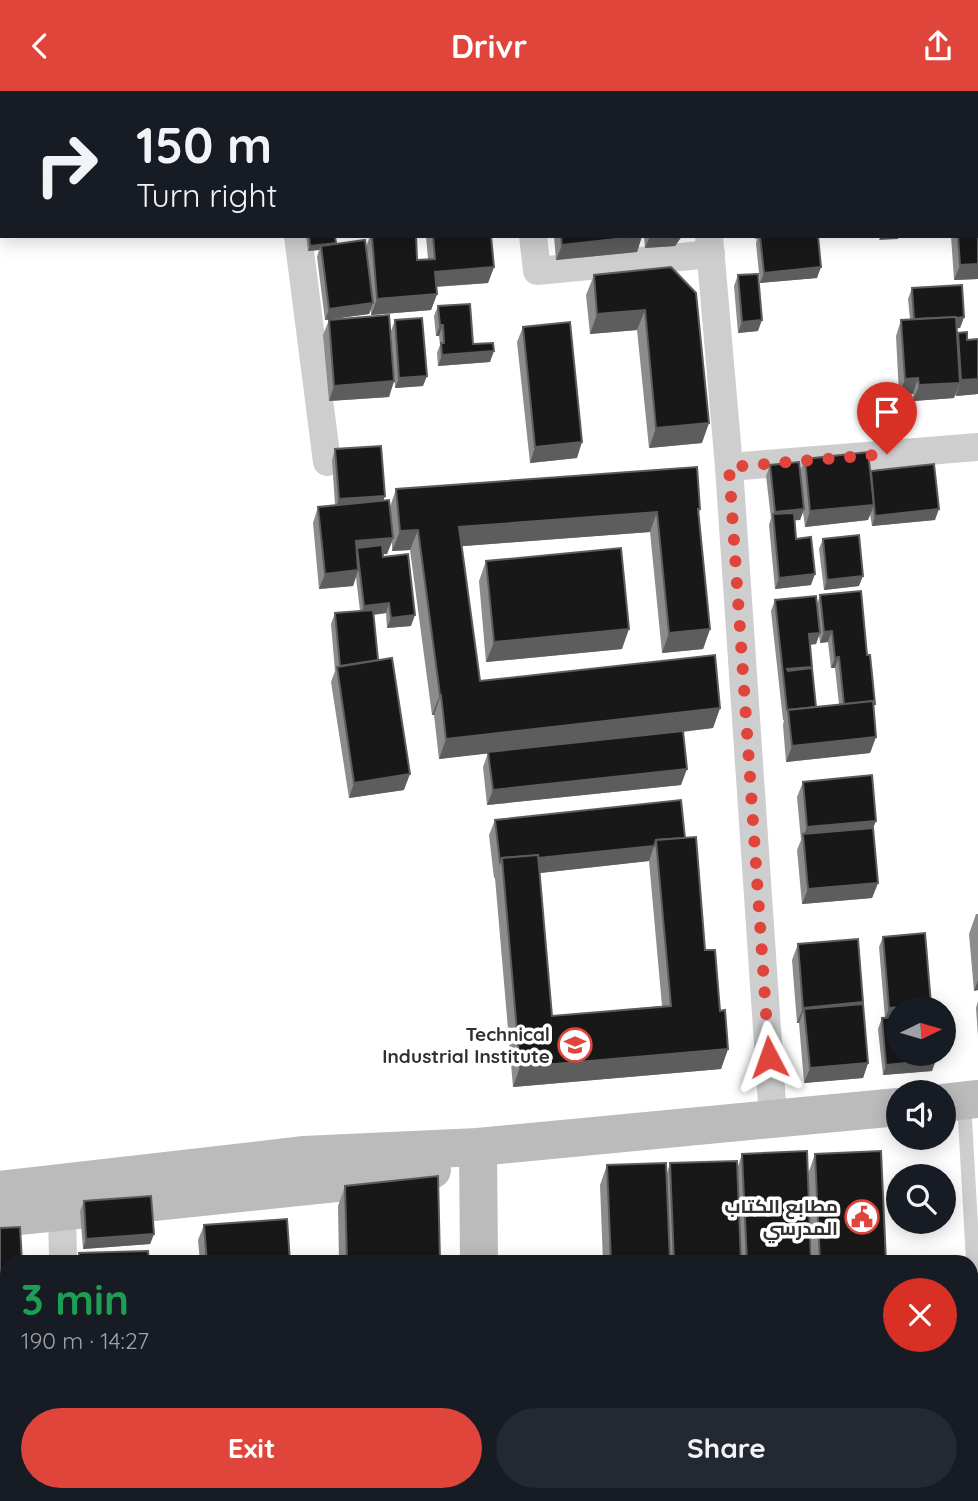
<!DOCTYPE html>
<meta charset="utf-8">
<style>
:root{--surface:#171b24;--page:#242831;--text:#f1f3f6;--muted:#9ea1a6;--accent:#e0453c}
body{margin:0;font-family:Quicksand,Cairo,sans-serif;background:var(--page);color:var(--text);height:100vh;display:flex;flex-direction:column;font-size:26px;white-space:nowrap}
*{box-sizing:border-box;margin:0}
p{font-size:23px;color:var(--muted)}
.icon{flex:none;width:38px;height:38px;fill:none;stroke:currentColor;stroke-width:2;stroke-linecap:round;stroke-linejoin:round}
.map{position:relative;flex:1;overflow:hidden}
.side{position:absolute;left:0px;top:1164px;width:978px;height:247px;display:flex;flex-direction:column;background:var(--surface);border-radius:21px 21px 0 0;box-shadow:0 4px 18px #0003}
.side>*{flex:none}
.guide{position:absolute;left:0px;top:0px;width:978px;height:147px;box-shadow:0 4px 18px #0003;background:#171b24;color:var(--text);overflow:hidden}
.needle{width:46px;rotate:85deg}
.fabs{position:absolute;left:886px;top:905px;display:grid;gap:14px}
.fabs a{display:grid;place-items:center;width:70px;height:70px;border-radius:50%;background:var(--surface);box-shadow:0 4px 18px #0003;font-size:35px}
.pin{position:absolute;display:grid;place-items:center;width:60px;height:60px;color:#fff;margin:-72px -30px;border-radius:50% 50% 50% 0;rotate:-45deg;box-shadow:0 0 7px #0007}
.pin .icon{rotate:45deg}
.me{position:absolute;width:77px;margin:-38px;rotate:356deg;stroke-linejoin:round;filter:drop-shadow(0 0 5px #0008)}
.turn{display:flex;align-items:center;gap:24px;height:147px;padding:0 21px;font-size:32px}
.turn .icon{width:91px;height:91px;stroke-width:2.5}
.turn b{display:block;font-size:49px;line-height:60px}
.round{display:grid;place-items:center;flex:none;width:74px;height:74px;border-radius:37px;background:var(--page)}
.summary{display:flex;align-items:center;justify-content:space-between;height:119px;padding:0 21px}
h1{font-size:42px;font-weight:700;line-height:52px;color:#1e9e55}
.button{display:flex;gap:14px;margin-top:auto;padding:14px 21px}
.button a{flex:1;height:80px;border-radius:42px;background:var(--accent);color:#fff;font-size:28px;font-weight:700;line-height:80px;text-align:center}
.button a+a{background:var(--page);color:var(--text)}
header{display:flex;justify-content:space-between;align-items:center;height:91px;padding:0 21px;background:var(--accent);color:#fff;font-size:32px;font-weight:700}
.map>svg:first-child{display:block}
.lines{fill:none;stroke-linecap:round;stroke-linejoin:round}
.lane{stroke:#cecece;stroke-width:14}
.street{stroke:#cecece;stroke-width:28}
.secondary{stroke:#bbb;stroke-width:38}
.wall{fill:#8c8c8c;fill-rule:evenodd}
.shaded-wall{fill:#5d5d5d}
.building{fill:#181818;stroke:#5d5d5d;stroke-width:2}
.route{stroke:#e0453c;stroke-width:12;stroke-dasharray:0 21.6}
.labels{text-anchor:middle;stroke-width:7;stroke-linejoin:round;paint-order:stroke}
.poi-label{font-size:19px;font-weight:bold;fill:#313131;stroke:#fff;text-anchor:end}
</style>
<header><svg class="icon" aria-label="back" viewBox="0 0 24 24"><path d="M15 5l-7 7 7 7"/></svg>Drivr<svg class="icon" aria-label="share" viewBox="0 0 24 24"><path d="M12 15V3M7 8l5-5 5 5M5 13v7h14v-7"/></svg></header>
<div class="map">
<svg width="978" height="1410" viewBox="0 0 978 1410">
<rect width="100%" height="100%" fill="#fff"/>
<g class="lines">
<!-- lane -->
<path class="lane" d="M964 1011 978 1257"/>
<!-- street -->
<g class="street">
<path d="M280 0V2"/>
<path d="M516 0V2"/>
<path d="M694 0V2"/>
<path d="M298 145 327 371"/>
<path d="M533 145 537 180 711 163"/>
<path d="M709 145 729 376 773 1027"/>
<path d="M729 376 978 356"/>
<path d="M62 1120 63 1171"/>
<path d="M65 1404V1410"/>
</g>
<!-- secondary -->
<g class="secondary">
<path d="M943 1012 978 1008"/>
<path d="M478 1056 479 1171"/>
<path d="M0 1099 304 1064 478 1056 898 1016"/>
<path d="M0 1127 423 1083 432 1079"/>
<path d="M481 1404V1410"/>
</g>
</g>
<!-- wall -->
<g class="wall">
<path d="M978 65V188L954 189 951 145H976Z"/>
<path d="M306 145H335V153L366 156 370 145H416L417 169 428 168 426 145H491L494 176 488 192 436 196 437 203 431 219 371 224V219L369 223 325 229 317 166 319 159 308 160Z"/>
<path d="M554 145H642L637 161 556 169Z"/>
<path d="M644 145H682L675 155 645 157Z"/>
<path d="M755 145H818L817 187 760 192 756 152 757 148H755Z"/>
<path d="M671 176 702 352 649 357 637 239 590 243 586 204 594 184Z"/>
<path d="M738 184 758 240 738 242 734 195Z"/>
<path d="M912 197 964 226 960 237H956L957 246 958 242 967 249 978 248V303L956 305 955 303 954 307 913 310V303L899 304 896 245 901 229 910 228 908 208Z"/>
<path d="M438 215 473 253 490 271 438 275 437 262 440 254 439 245H436L434 225Z"/>
<path d="M329 229 394 290 389 306 329 310 323 244Z"/>
<path d="M395 229 423 295 395 297 391 240Z"/>
<path d="M523 236 577 367 530 372 517 251Z"/>
<path d="M335 358 385 405 383 410 390 416 396 398 700 418 699 422 710 538 703 558 662 562 650 441 462 455 480 590 720 617 713 637 683 641 681 694 487 714 483 676 488 662 439 668 434 624H432L410 459 392 460V451L387 463H383V466L411 535 387 537 386 522 374 524 378 569 404 699 349 707 331 591 335 580 331 533 335 522 360 520 356 486 353 495 319 498 313 432 318 416 335 414 332 369Z"/>
<path d="M805 368 870 381 935 429 872 435 870 423 868 429 805 436 803 421 800 429H794L796 448 811 494 775 498 769 434 771 427 766 385 770 374 800 380Z"/>
<path d="M823 448 859 495 824 499 819 458Z"/>
<path d="M486 470 622 558 486 571 479 490Z"/>
<path d="M820 504 867 564 875 613 873 618 876 646 870 662 786 671 783 634 784 629H783L771 520 775 509 817 514ZM819 544 820 552 828 551 831 577H835L839 613 816 616 810 554 816 553Z"/>
<path d="M803 691 873 738 878 792 872 807 802 813 797 759 801 749 797 706Z"/>
<path d="M495 729 685 747 705 859 728 958 721 978 513 996 495 787H494L489 744ZM649 770 662 915 552 925 540 782Z"/>
<path d="M976 823H978V899L974 900 969 843Z"/>
<path d="M883 846 931 913 930 917H898L932 980 883 984 878 938 882 927H885L879 856Z"/>
<path d="M798 853 863 913 868 972 863 987 804 992 799 932H797L792 869Z"/>
<path d="M978 910V945L976 917Z"/>
<path d="M742 1063 811 1171H603L600 1094 607 1074 667 1082 670 1072 737 1078Z"/>
<path d="M815 1063 886 1171H812L808 1083Z"/>
<path d="M345 1095 440 1171H339L338 1115Z"/>
<path d="M84 1110 154 1143 150 1153 83 1158 80 1120Z"/>
<path d="M204 1134 290 1171H200L198 1149Z"/>
<rect x="83" y="1404" width="72" height="6"/>
<path d="M178 1404H446V1410H176Z"/>
<path d="M660 1404H722L723 1410H607L608 1407 660 1405Z"/>
</g>
<!-- shaded-wall -->
<g class="shaded-wall">
<path d="M900 0H951L950 2H900Z"/>
<path d="M642 145 637 161 556 169 562 154Z"/>
<path d="M650 145H682L675 155 645 157Z"/>
<path d="M881 145H899L898 148 879 149Z"/>
<path d="M336 152 334 158 321 155 319 159 308 160 310 155Z"/>
<path d="M978 173V188L954 189 960 174Z"/>
<path d="M494 176 488 192 430 196 435 181Z"/>
<path d="M821 176 817 187 760 192 764 182Z"/>
<path d="M437 203 431 219 371 224 377 208Z"/>
<path d="M373 212 369 223 325 229 329 218Z"/>
<path d="M645 219 637 239 590 243 597 223Z"/>
<path d="M964 226 960 237 910 240 914 229Z"/>
<path d="M762 229 758 240 738 242 742 231Z"/>
<path d="M440 234H443L439 245H436Z"/>
<path d="M494 260 490 271 438 275 442 264Z"/>
<path d="M427 285 423 295 395 297 399 287Z"/>
<path d="M918 287 913 303 899 304 905 288Z"/>
<path d="M978 288V303L956 305 961 289Z"/>
<path d="M394 290 389 306 329 310 334 295Z"/>
<path d="M960 292 954 307 913 310 919 294Z"/>
<path d="M709 332 702 352 649 357 656 337Z"/>
<path d="M582 351 577 367 530 372 535 356Z"/>
<path d="M385 405 381 415 335 418 339 408Z"/>
<path d="M874 414 868 429 805 436 810 420Z"/>
<path d="M804 418 800 429 773 431V428L775 421Z"/>
<path d="M939 418 935 429 872 435 875 425Z"/>
<path d="M657 421 650 441 452 456 459 436Z"/>
<path d="M418 439 410 459 392 460 400 440Z"/>
<path d="M393 447 387 463 358 465 357 457 354 466 356 450Z"/>
<path d="M358 479 353 495 319 498 325 483Z"/>
<path d="M815 483 811 494 775 498 779 487Z"/>
<path d="M863 485 859 495 824 499 827 489Z"/>
<path d="M389 512 386 522 360 525 364 515Z"/>
<path d="M415 524 411 535 387 537 391 527Z"/>
<path d="M629 538 622 558 486 571 494 551Z"/>
<path d="M710 538 703 558 662 562 669 542Z"/>
<path d="M832 540 828 551 820 552 824 541Z"/>
<path d="M820 542 816 553 805 554 809 543Z"/>
<path d="M839 566 835 577H831L835 567Z"/>
<path d="M440 604H441L434 624H432Z"/>
<path d="M720 617 713 637 439 668 446 648Z"/>
<path d="M876 646 870 662 786 671 792 655Z"/>
<path d="M687 678 681 694 487 714 493 699Z"/>
<path d="M410 683 404 699 349 707 354 692Z"/>
<path d="M876 730 870 745 803 746 807 736Z"/>
<path d="M654 755 649 770 504 786 503 771Z"/>
<path d="M878 792 872 807 802 813 808 798Z"/>
<path d="M978 889V899L974 900Z"/>
<path d="M863 911 858 927 804 918 799 932H797L803 917Z"/>
<path d="M931 913 930 917H898V926L885 928 889 917Z"/>
<path d="M728 958 721 978 513 996 520 976Z"/>
<path d="M936 969 932 980 883 984 886 974Z"/>
<path d="M868 972 863 987 804 992 810 977Z"/>
<path d="M154 1143 150 1153 83 1158 86 1148Z"/>
<path d="M7 1203V1213L0 1214V1204Z"/>
</g>
<!-- building -->
<g class="building">
<rect x="308" y="0" width="66" height="2"/>
<path d="M433 0H487L488 2H433Z"/>
<rect x="539" y="0" width="57" height="2"/>
<rect x="604" y="0" width="33" height="2"/>
<rect x="752" y="0" width="59" height="2"/>
<rect x="825" y="0" width="47" height="2"/>
<rect x="900" y="0" width="23" height="2"/>
<path d="M956 0 978 1V39H976V2H956Z"/>
<rect x="976" y="65" width="2" height="57"/>
<path d="M976 123H978V173L960 174 958 145H976Z"/>
<path d="M309 145H335L336 152 310 155Z"/>
<path d="M372 145H416L417 169 435 168 433 145H491L494 176 435 181 437 203 377 208Z"/>
<path d="M561 145H642L562 154Z"/>
<path d="M760 145H818L821 176 764 182Z"/>
<path d="M365 149 373 212 329 218 321 155Z"/>
<path d="M671 176 696 202 709 332 656 337 645 219 597 223 594 184Z"/>
<path d="M758 183 762 229 742 231 738 184Z"/>
<path d="M962 194 964 226 956 227V226L914 228 912 197Z"/>
<path d="M470 213 473 253 493 252 494 260 442 264 441 252H444L443 234H440L438 215Z"/>
<path d="M389 224 394 290 334 295 329 229Z"/>
<path d="M956 226 960 292 919 294 918 287 905 288 901 229Z"/>
<path d="M422 227 427 285 399 287 395 229Z"/>
<path d="M570 231 582 351 535 356 523 236Z"/>
<path d="M967 241V249L978 248V288L961 289 958 242Z"/>
<path d="M381 355 385 405 339 408 335 358Z"/>
<path d="M868 361 874 414 810 420 805 368Z"/>
<path d="M799 371 804 418 775 421 770 374Z"/>
<path d="M934 373 939 418 875 425 871 380Z"/>
<path d="M697 376 700 418H698L710 538 669 542 657 421 459 436 480 590 715 564 720 617 446 648 441 604H440L418 439 400 440 396 398Z"/>
<path d="M389 409 393 447 356 450 358 479 325 483 318 416Z"/>
<path d="M794 422 796 448 811 446 815 483 779 487 773 423Z"/>
<path d="M859 444 863 485 827 489 823 448Z"/>
<path d="M382 454 383 466 408 463 415 524 391 527 389 512 364 515 357 457Z"/>
<path d="M621 457 629 538 494 551 486 470Z"/>
<path d="M861 500 867 564H870L875 613H873V610L844 613 839 566 835 567 832 540 824 541 820 504Z"/>
<path d="M816 505 820 542 809 543 812 576 787 578 788 580 812 577 816 616 787 619 775 509Z"/>
<path d="M373 519 378 569 340 575 335 522Z"/>
<path d="M392 567 410 683 354 692 337 576Z"/>
<path d="M873 610 876 646 792 655 788 619Z"/>
<path d="M683 640 687 678 493 699 488 661Z"/>
<path d="M872 684 876 730 807 736 803 691Z"/>
<path d="M681 709 685 747 656 749 654 755 538 767V764L502 767 500 771 495 729Z"/>
<path d="M873 737 878 792 808 798 803 743Z"/>
<path d="M696 746 705 859H715L720 920 725 919 728 958 520 976 502 767 538 764 552 925 671 915 656 749Z"/>
<path d="M925 842 931 913 889 917 883 846Z"/>
<path d="M858 848 863 911 803 917 798 853Z"/>
<path d="M863 913 868 972 810 977 804 918Z"/>
<path d="M898 926V962H935L936 969 886 974 882 927Z"/>
<path d="M807 1060 811 1171H747L742 1063Z"/>
<path d="M881 1060 886 1171H820L815 1063Z"/>
<path d="M737 1070 741 1171H674L670 1072Z"/>
<path d="M666 1072 670 1171H611L607 1074Z"/>
<path d="M438 1085 440 1171H347L345 1095Z"/>
<path d="M151 1105 154 1143 86 1148 84 1110Z"/>
<path d="M287 1128 290 1171H207L204 1134Z"/>
<path d="M20 1136 22 1171H7V1203L0 1204V1137Z"/>
<path d="M148 1160 149 1171H79V1162Z"/>
<path d="M0 1209 2 1225H0Z"/>
<path d="M0 1225H7V1348L0 1349Z"/>
<path d="M7 1350V1404H33V1410H0V1351Z"/>
<rect x="89" y="1404" width="66" height="6"/>
<rect x="180" y="1404" width="266" height="6"/>
<path d="M666 1404H722L723 1410H667Z"/>
<path d="M661 1405V1410H609L608 1407Z"/>
</g>
<g class="lines">
<!-- route -->
<path class="route" d="M769 966 729 376 887 363"/>
</g>
<!-- icons -->
<defs>
<symbol id="university-ring" viewBox="-11 -11 22 22"><circle r="9.5" fill="#fff" stroke="#e0453c" stroke-width="1.5"/><path d="M0-5L7-2L0 1L-7-2ZM-4 1L0 2.5L4 1V4Q0 6-4 4Z" fill="#e0453c"/></symbol>
<symbol id="civic-ring" viewBox="-11 -11 22 22"><circle r="9.5" fill="#fff" stroke="#e0453c" stroke-width="1.5"/><path d="M-.6-6.5H3V-4.5H.6V-3L4-1V1h2V6H-6V1h2V-1L-.6-3ZM-1.2 2.5V6h2.4V2.5Z" fill="#e0453c"/></symbol>
</defs>
<g fill-rule="evenodd">
<use href="#university-ring" x="556" y="935" width="38" height="38"/>
<use href="#civic-ring" x="843" y="1107" width="38" height="38"/>
</g>
<g class="labels">
<!-- poi labels -->
<g class="poi-label">
<text x="550" y="950">Technical<tspan x="550" dy="22">Industrial Institute</tspan></text>
<text x="838" y="1122">مطابع الكتاب<tspan x="838" dy="22">المدرسي</tspan></text>
</g>
</g>
</svg>
<div class="fabs">
<a><svg class="needle" viewBox="-14 -14 28 28"><path d="M0-13l5 13h-10z" fill="#e53935"/><path d="M0 13l5-13h-10z" fill="#9ea1a6"/></svg></a>
<a><svg class="icon" aria-label="sound" viewBox="0 0 24 24"><path d="M4 9h4l5-4v14l-5-4H4zM17 9q2 3 0 6"/></svg></a>
<a><svg class="icon" aria-label="search" viewBox="0 0 24 24"><circle cx="10" cy="10" r="6"/><path d="M15 15l6 6"/></svg></a>
</div>
<div class="pin" style="left:887px;top:363px;background:#d93025"><svg class="icon" aria-label="arrive" viewBox="0 0 24 24"><path d="M6 21V4h12l-3 4 3 4H6"/></svg></div>
<svg class="me" style="left:769px;top:966px" viewBox="-20 -20 40 40"><path d="M0-17L14 15 0 8-14 15z" fill="#e0453c" stroke="#fff" stroke-width="4"/></svg>
<div class="guide">
<div class="turn"><svg class="icon" aria-label="right" viewBox="0 0 24 24"><path d="M7 20v-9h11M14 6l5 5-5 5"/></svg><div><b>150 m</b>Turn right</div></div>
</div>
<section class="side">
<div class="summary"><div><h1>3 min</h1><p>190 m · 14:27</p></div><a class="round" style="background:#d93025;color:#fff"><svg class="icon" aria-label="close" viewBox="0 0 24 24"><path d="M6 6l12 12M18 6L6 18"/></svg></a></div>
<div class="button"><a>Exit</a><a>Share</a></div>
</section>
</div>
